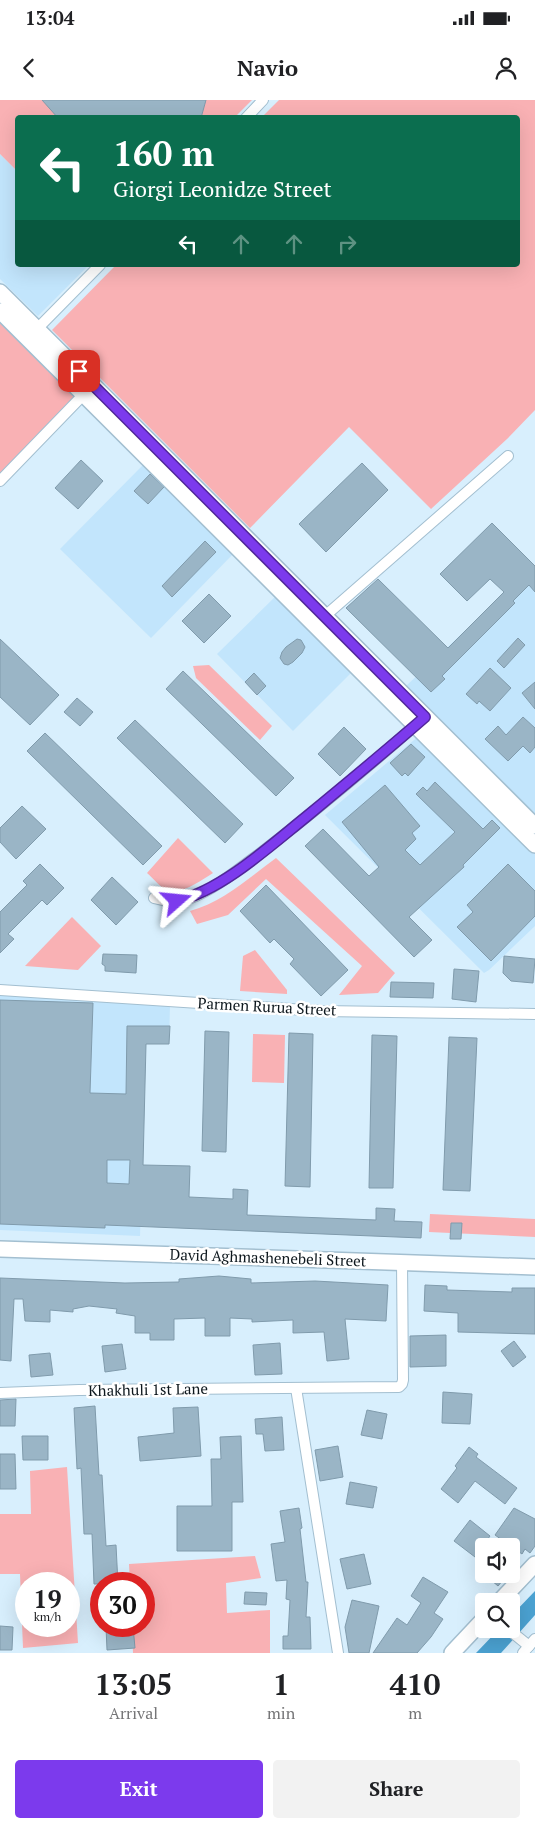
<!DOCTYPE html>
<style>
:root{--surface:#fff;--page:#f2f2f2;--text:#202124;--muted:#757577;--accent:#7c3aed}
body{margin:0;font-family:"PT Serif",serif;background:var(--page);color:var(--text);height:100vh;display:flex;flex-direction:column;font-size:19px;white-space:nowrap}
*{box-sizing:border-box;margin:0}
p{font-size:16px;color:var(--muted)}
.icon{flex:none;width:28px;height:28px;fill:none;stroke:currentColor;stroke-width:2;stroke-linecap:round;stroke-linejoin:round}
.map{position:relative;height:1553px;overflow:hidden}
.side{display:flex;flex-direction:column;background:var(--surface);flex:1}
.side>*{flex:none}
.banner{position:absolute;left:15px;top:15px;width:505px;height:152px;border-radius:5px;box-shadow:0 5px 20px #0002;background:#0b6e4f;color:#fff;overflow:hidden}
.buttons{position:absolute;left:475px;top:1438px;display:grid;gap:10px}
.buttons a{display:grid;place-items:center;width:45px;height:45px;border-radius:5px;background:var(--surface);box-shadow:0 5px 20px #0002;font-size:25px}
.speed{position:absolute;left:15px;top:1472px;display:flex;gap:10px;font-size:25px;font-weight:700;text-align:center}
.speed>*{display:grid;place-content:center;width:65px;height:65px;border-radius:50%;background:var(--surface);box-shadow:0 5px 20px #0002;line-height:1}
.speed small{font-size:12px;font-weight:400}
.speed .limit{border:8px solid #d22;background:#fff;color:#111}
.pin{position:absolute;display:grid;place-items:center;width:42px;height:42px;color:#fff;margin:-21px;border-radius:10px;box-shadow:0 2px 8px #0006}
.me{position:absolute;width:55px;margin:-28px;rotate:72deg;stroke-linejoin:round;filter:drop-shadow(0 0 4px #0008)}
.turn{display:flex;align-items:center;gap:18px;height:105px;padding:0 15px;font-size:22px}
.turn .icon{width:65px;height:65px;stroke-width:2.5}
.turn b{display:block;font-size:35px;line-height:42px}
.lanes{display:flex;align-items:center;height:48px;padding:0 15px;background:#0003;justify-content:center;gap:25px;direction:ltr}
.lanes .off{opacity:.35}
.eta{display:flex;justify-content:space-evenly;align-items:center;height:85px;text-align:center}
.eta b{font-size:30px;font-weight:700;line-height:35px}
.primary-button{display:flex;gap:10px;margin-top:auto;padding:10px 15px}
.primary-button a{flex:1;height:58px;border-radius:5px;background:var(--accent);color:#fff;font-size:20px;font-weight:700;line-height:58px;text-align:center}
.primary-button a+a{background:var(--page);color:var(--text)}
.status{display:flex;justify-content:space-between;align-items:center;height:35px;padding:0 25px;background:var(--surface);direction:ltr}
.status svg{height:14px;fill:currentColor}
header{display:flex;justify-content:space-between;align-items:center;height:65px;padding:0 15px;background:var(--surface);font-size:22px;font-weight:700}
.map>svg:first-child{display:block}
.built{fill:#c2e5fc}
.green{fill:#f9b1b4;fill-rule:evenodd}
.water{fill:#4ba2d2}
.building{fill:#9ab5c6;stroke:#809bac;fill-rule:evenodd}
.lines{fill:none;stroke-linecap:round;stroke-linejoin:round}
.street-casing{stroke:#a3bfd0;stroke-width:12}
.secondary-casing{stroke:#a3bfd0;stroke-width:18}
.street{stroke:#fff;stroke-width:10}
.secondary{stroke:#fff;stroke-width:15}
.route-casing{stroke:#51269a;stroke-width:12}
.route{stroke:#7c3aed;stroke-width:9}
.labels{text-anchor:middle;stroke-width:5;stroke-linejoin:round;paint-order:stroke}
.street-label{font-size:15px;fill:#0d171d;stroke:#fff}
</style>
<div class="status"><b>13:04</b><svg viewBox="0 0 49 12"><path d="M0 12V9h3v3zM5 12V6h3v6zM10 12V3h3v9zM15 12V0h3v12zM26 1h20v11H26zM47 4h2v5h-2z"/></svg></div>
<header><svg class="icon" aria-label="back" viewBox="0 0 24 24"><path d="M15 5l-7 7 7 7"/></svg>Navio<svg class="icon" aria-label="person" viewBox="0 0 24 24"><circle cx="12" cy="8" r="4"/><path d="M4 21q1-7 8-7t8 7"/></svg></header>
<div class="map">
<svg width="535" height="1553" viewBox="0 0 535 1553">
<rect width="100%" height="100%" fill="#d8effd"/>
<!-- built -->
<g class="built">
<path d="M0 54 17 71 18 165H89L38 216 0 179Z"/>
<path d="M144 364 235 452 151 538 60 449Z"/>
<path d="M535 465V717L406 586Z"/>
<path d="M279 493 354 570 293 631 217 554Z"/>
<path d="M420 635 535 754V826L489 870 484 873 325 715Z"/>
<path d="M0 895 170 905 169 944H146L140 1136 0 1130Z"/>
</g>
<!-- green -->
<g class="green">
<path d="M0 0H252L235 17 18 18 17 71 0 54Z"/>
<path d="M279 0H535V310L507 339 431 409 349 327 250 428 52 230 116 165H518V18L262 17Z"/>
<path d="M0 218 77 295 0 376Z"/>
<path d="M209 565 272 626 260 640 196 578 193 566Z"/>
<path d="M178 738 213 773C200 781 181 796 165 789 159 786 153 778 147 773Z"/>
<path d="M276 758 395 873 378 893 339 895 362 866 266 779 228 815 197 824 190 811C223 802 249 778 276 758Z"/>
<path d="M72 817 101 846 78 870 25 866Z"/>
<path d="M255 850 287 890V894L240 891 243 856Z"/>
<path d="M253 934 285 935 284 983 252 982Z"/>
<path d="M430 1114 535 1119V1137L429 1132Z"/>
<path d="M67 1367 78 1543 23 1548 20 1474H0V1414H31L30 1371ZM26 1484H69V1526H26Z"/>
<path d="M255 1456 261 1478 226 1483 227 1513 270 1510V1553H133L132 1526H144V1484H130L129 1464Z"/>
</g>
<!-- water -->
<path class="water" d="M535 1491V1515L501 1553H476L499 1529H511V1516Z"/>
<!-- building -->
<g class="building">
<path d="M42 0H206L201 18H58Z"/>
<path d="M81 360 103 381 78 409 55 388Z"/>
<path d="M362 363 388 390 326 452 299 424Z"/>
<path d="M150 374 164 387 148 404 134 391Z"/>
<path d="M492 423 535 466V492L529 485 513 501 515 503 442 576 445 579 431 592 346 508 378 479 448 548 504 492 490 479 467 501 440 474Z"/>
<path d="M205 441 216 452 172 497 162 486Z"/>
<path d="M209 494 231 516 204 543 182 521Z"/>
<path d="M518 538 525 545 504 568 497 561Z"/>
<path d="M0 539 59 595 30 625 0 597Z"/>
<path d="M297 539 301 540 305 547 302 553 293 562 288 565 284 564 280 558 282 552 286 547Z"/>
<path d="M490 568 511 588 490 611 479 601 477 604 466 594Z"/>
<path d="M183 571 294 678 276 696 166 589Z"/>
<path d="M254 573 266 586 257 595 245 582Z"/>
<path d="M535 582V609L522 593Z"/>
<path d="M77 598 93 612 80 626 64 612Z"/>
<path d="M523 617 535 628V647L530 653 523 646 508 661 485 639 498 626 506 635Z"/>
<path d="M135 620 243 724 225 743 117 638Z"/>
<path d="M344 627 366 649 340 676 318 654Z"/>
<path d="M45 633 162 746 143 765 27 651Z"/>
<path d="M411 644 425 657 408 676 405 673 402 676 390 663Z"/>
<path d="M435 682 483 729 492 720 500 728 463 765 464 767 409 817 432 840 414 857 305 746 323 729 369 776 379 767 342 722 385 685 420 726 412 733 416 739 405 750 420 765 455 732 416 694 423 687 427 691Z"/>
<path d="M22 706 46 729 16 759 0 742V728Z"/>
<path d="M40 764 64 788 47 805 42 800 8 834 14 839 0 853V812L27 785 23 781Z"/>
<path d="M508 764 535 791V816L491 861 457 827 473 812 467 805Z"/>
<path d="M112 777 138 802 116 825 91 800Z"/>
<path d="M266 785 348 870 321 896 290 864 294 859 274 839 270 843 240 811Z"/>
<path d="M103 854 137 855 136 873 105 871V866L102 864Z"/>
<path d="M504 856 535 859 533 883 511 881 503 873Z"/>
<path d="M454 869 479 871 476 902 452 899Z"/>
<path d="M391 882 434 883 433 898 390 897Z"/>
<path d="M0 900 93 903 90 993 126 994 127 926H170L169 944H146L143 1065 190 1066 189 1097 233 1099V1089L248 1090 247 1115 376 1120V1108L395 1109 394 1121 422 1122 421 1138 105 1125V1128L0 1124ZM107 1060H130L129 1084 107 1083Z"/>
<path d="M205 931 229 932 226 1052 202 1051Z"/>
<path d="M289 933 313 934 310 1087 285 1086Z"/>
<path d="M372 935 397 936 393 1088H369Z"/>
<path d="M449 937 477 938 470 1091 443 1090Z"/>
<path d="M451 1123H462L461 1139H450Z"/>
<path d="M219 1176 251 1179V1183L315 1181 388 1185 386 1221 345 1219 349 1259 327 1261 324 1232 293 1233V1220L252 1222V1219L230 1218V1236H205V1218L174 1219V1240H150V1233H135V1216L116 1213 117 1209 89 1206 73 1209V1212L50 1210V1222L25 1221 23 1199H14L11 1261 0 1260V1178L125 1183 179 1182V1179Z"/>
<path d="M425 1185 447 1186V1190L512 1192V1188H535V1234L458 1232V1213L424 1211Z"/>
<path d="M446 1235V1266L410 1267V1236Z"/>
<path d="M514 1241 526 1257 513 1267 501 1251Z"/>
<path d="M280 1243 282 1274 255 1275 253 1245Z"/>
<path d="M122 1244 126 1269 105 1272 102 1246Z"/>
<path d="M50 1253 53 1275 31 1277 29 1255Z"/>
<path d="M443 1292 472 1294 470 1324 442 1323Z"/>
<path d="M16 1299 15 1326H0V1300Z"/>
<path d="M95 1306 99 1375H102L106 1446 116 1445 118 1484H94L92 1434H84L81 1368 77 1369 74 1308Z"/>
<path d="M198 1307 201 1356 140 1361 138 1337 174 1333 173 1308Z"/>
<path d="M367 1310 387 1314 382 1339 361 1335Z"/>
<path d="M282 1317 284 1350 265 1351 263 1334H256L255 1319Z"/>
<path d="M22 1336H48V1360H23Z"/>
<path d="M241 1336 243 1402H232V1451H177V1406H212L211 1359H221L220 1337Z"/>
<path d="M338 1346 343 1377 320 1381 315 1350Z"/>
<path d="M469 1347 478 1354 476 1357 517 1388 505 1404 475 1381 458 1403 441 1389 457 1368 455 1366Z"/>
<path d="M0 1354H15L16 1389H0Z"/>
<path d="M350 1382 377 1387 373 1408 346 1404Z"/>
<path d="M299 1408 302 1428 300 1429 306 1482H308L306 1517H310L311 1549H283V1536H288L290 1500 286 1499 287 1480 276 1481 271 1444 285 1442 280 1411Z"/>
<path d="M514 1408 535 1419V1446L530 1453 525 1449 522 1454 495 1435Z"/>
<path d="M470 1420 490 1436 475 1457 454 1441Z"/>
<path d="M364 1454 371 1484 347 1489 340 1459Z"/>
<path d="M484 1474H508L498 1486Z"/>
<path d="M423 1477 448 1492 434 1513 443 1519 431 1537 417 1553H373L397 1518 407 1525 421 1503 411 1496Z"/>
<path d="M245 1492 267 1493 266 1505 244 1504Z"/>
<path d="M352 1500 379 1506 369 1553H349L345 1527Z"/>
<path d="M0 1526 13 1527 12 1550H0Z"/>
<path d="M123 1526H133L135 1548 107 1550 106 1527Z"/>
</g>
<g class="lines">
<defs>
<g id="street">
<path d="M246 18 263 0"/>
<path d="M37 229 100 165"/>
<path d="M0 381 88 290"/>
<path d="M325 516 508 356"/>
<path d="M154 798C167 802 178 802 191 798 215 789 237 770 258 755 313 713 367 668 419 622"/>
<path d="M0 890 321 911 535 914"/>
<path d="M296 1288 338 1553"/>
<path d="M0 1293 79 1290 399 1287 402 1284 403 1280 402 1162"/>
<path d="M508 1529 529 1546"/>
<path d="M523 1553 535 1539"/>
</g>
<g id="secondary">
<path d="M0 192 535 726"/>
<path d="M0 211 535 745"/>
<path d="M0 1149 535 1167"/>
<path d="M500 1501 535 1464"/>
<path d="M452 1553 484 1519"/>
</g>
</defs>
<!-- street casing -->
<use href="#street" class="street-casing"/>
<!-- secondary casing -->
<use href="#secondary" class="secondary-casing"/>
<!-- street -->
<use href="#street" class="street"/>
<!-- secondary -->
<use href="#secondary" class="secondary"/>
</g>
<g class="lines">
<defs>
<path id="route" d="M79 271 425 617C386 651 346 684 306 717 270 746 222 790 177 801"/>
</defs>
<!-- route casing -->
<use href="#route" class="route-casing"/>
<!-- route -->
<use href="#route" class="route"/>
</g>
<g class="labels">
<!-- street labels -->
<g class="street-label">
<text transform="translate(267 907) rotate(3)" y="5">Parmen Rurua Street</text>
<text transform="translate(268 1158) rotate(2)" y="5">David Aghmashenebeli Street</text>
<text transform="translate(148 1290) rotate(-1)" y="5">Khakhuli 1st Lane</text>
</g>
</g>
</svg>
<div class="buttons">
<a><svg class="icon" aria-label="sound" viewBox="0 0 24 24"><path d="M4 9h4l5-4v14l-5-4H4zM17 9q2 3 0 6"/></svg></a>
<a><svg class="icon" aria-label="search" viewBox="0 0 24 24"><circle cx="10" cy="10" r="6"/><path d="M15 15l6 6"/></svg></a>
</div>
<div class="speed"><div>19<small>km/h</small></div><div class="limit">30</div></div>
<div class="pin" style="left:79px;top:271px;background:#d93025"><svg class="icon" aria-label="arrive" viewBox="0 0 24 24"><path d="M6 21V4h12l-3 4 3 4H6"/></svg></div>
<svg class="me" style="left:177px;top:801px" viewBox="-20 -20 40 40"><path d="M0-17L14 15 0 8-14 15z" fill="#7c3aed" stroke="#fff" stroke-width="4"/></svg>
<div class="banner">
<div class="turn"><svg class="icon" aria-label="left" viewBox="0 0 24 24"><path d="M17 20v-9H6M10 6l-5 5 5 5"/></svg><div><b>160 m</b>Giorgi Leonidze Street</div></div>
<div class="lanes"><svg class="icon" aria-label="left" viewBox="0 0 24 24"><path d="M17 20v-9H6M10 6l-5 5 5 5"/></svg><svg class="icon off" aria-label="ahead" viewBox="0 0 24 24"><path d="M12 20V5M6 11l6-6 6 6"/></svg><svg class="icon off" aria-label="ahead" viewBox="0 0 24 24"><path d="M12 20V5M6 11l6-6 6 6"/></svg><svg class="icon off" aria-label="right" viewBox="0 0 24 24"><path d="M7 20v-9h11M14 6l5 5-5 5"/></svg></div>
</div>
</div>
<section class="side">
<div class="eta">
<div><b>13:05</b><p>Arrival</p></div>
<div><b>1</b><p>min</p></div>
<div><b>410</b><p>m</p></div>
</div>
<div class="primary-button"><a>Exit</a><a>Share</a></div>
</section>
